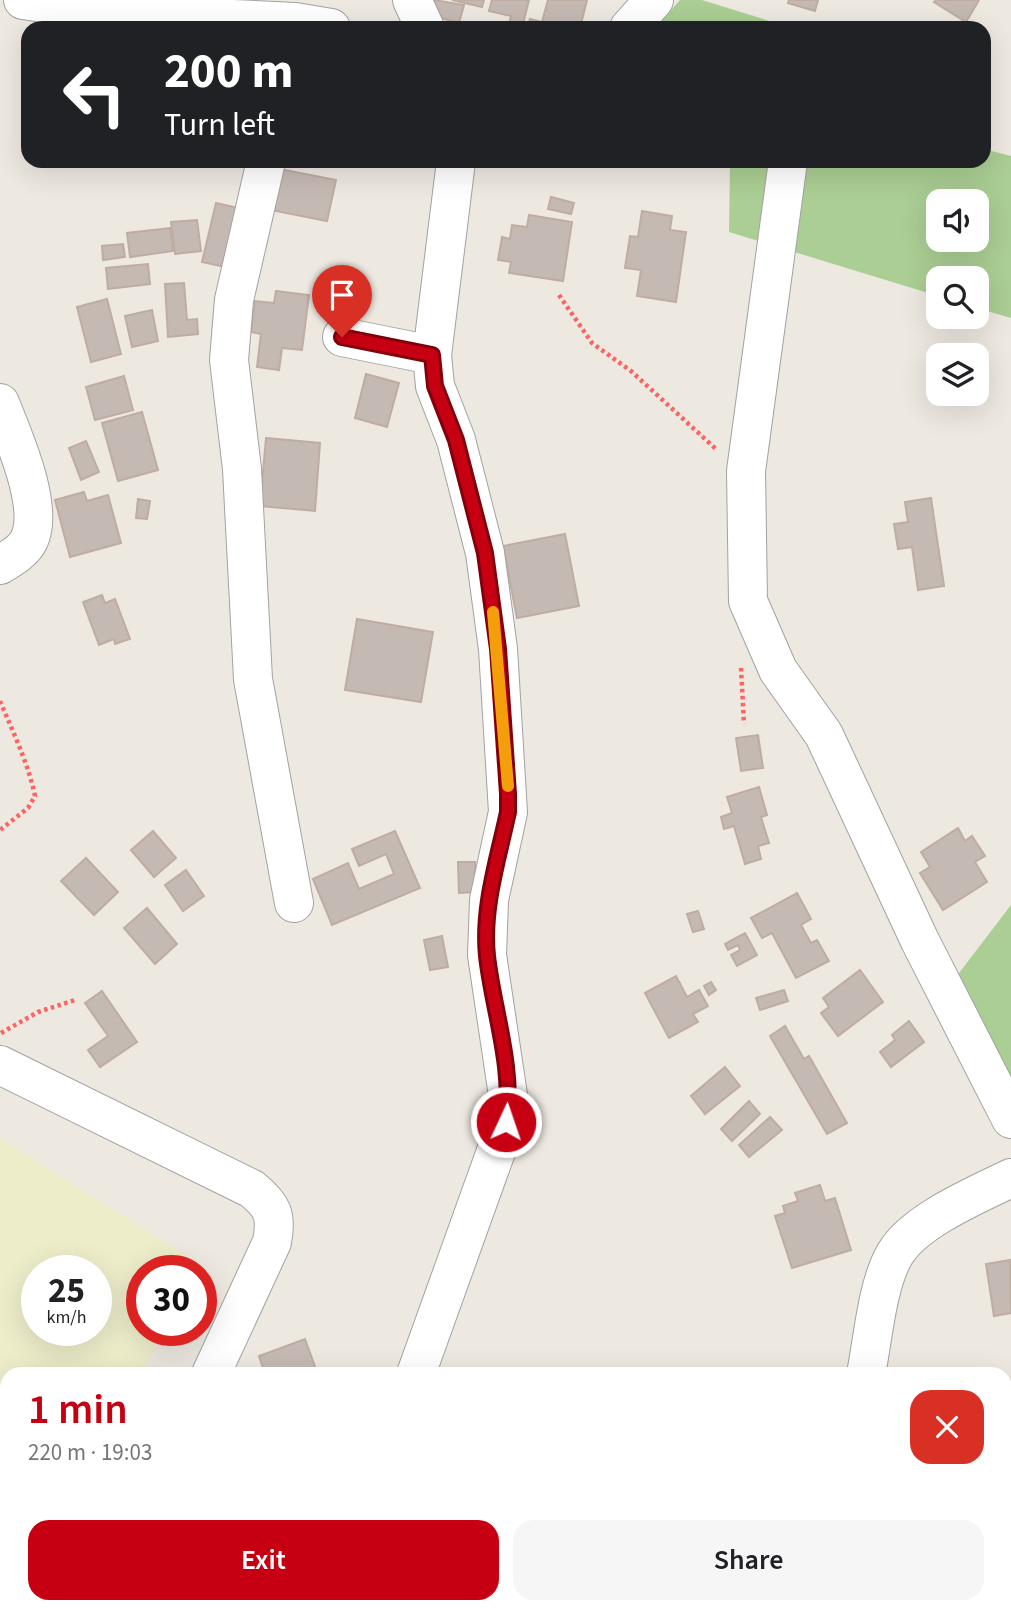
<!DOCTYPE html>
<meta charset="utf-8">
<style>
:root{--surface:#fff;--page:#f6f6f6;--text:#202124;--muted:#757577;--accent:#c60012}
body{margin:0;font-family:"Source Sans 3",sans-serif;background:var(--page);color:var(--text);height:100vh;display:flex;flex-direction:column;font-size:26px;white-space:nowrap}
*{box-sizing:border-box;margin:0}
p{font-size:23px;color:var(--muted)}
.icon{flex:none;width:38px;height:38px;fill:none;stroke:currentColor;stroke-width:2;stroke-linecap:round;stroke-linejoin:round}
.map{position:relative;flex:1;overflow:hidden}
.drawer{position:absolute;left:0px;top:1367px;width:1012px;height:247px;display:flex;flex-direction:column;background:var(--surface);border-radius:21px 21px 0 0;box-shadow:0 7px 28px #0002}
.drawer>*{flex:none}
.top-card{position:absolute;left:21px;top:21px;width:970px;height:147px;border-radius:21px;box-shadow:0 7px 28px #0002;background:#202124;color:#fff;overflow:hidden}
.buttons{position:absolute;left:926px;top:189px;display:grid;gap:14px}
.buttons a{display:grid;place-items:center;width:63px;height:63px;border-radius:14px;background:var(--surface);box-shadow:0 7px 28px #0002;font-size:35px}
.speed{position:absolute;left:21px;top:1255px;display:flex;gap:14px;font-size:35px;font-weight:700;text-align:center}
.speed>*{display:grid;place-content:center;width:91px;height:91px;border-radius:50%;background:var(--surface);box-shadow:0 7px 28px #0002;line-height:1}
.speed small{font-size:18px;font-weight:400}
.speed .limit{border:10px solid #d22;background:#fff;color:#111}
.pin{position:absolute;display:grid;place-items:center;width:60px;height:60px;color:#fff;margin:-72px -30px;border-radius:50% 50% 50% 0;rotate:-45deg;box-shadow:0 0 7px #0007}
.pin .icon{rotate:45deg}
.me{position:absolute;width:77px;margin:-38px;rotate:3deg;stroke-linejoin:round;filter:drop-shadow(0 0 5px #0008)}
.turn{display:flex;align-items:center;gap:24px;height:147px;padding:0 28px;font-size:32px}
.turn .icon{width:91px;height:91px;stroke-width:2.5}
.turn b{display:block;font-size:49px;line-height:60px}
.round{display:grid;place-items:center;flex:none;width:74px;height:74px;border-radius:21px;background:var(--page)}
.overview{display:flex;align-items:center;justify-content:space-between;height:119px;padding:0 28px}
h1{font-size:42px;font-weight:600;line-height:52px;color:var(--accent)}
.action{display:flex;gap:14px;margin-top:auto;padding:14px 28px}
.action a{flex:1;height:80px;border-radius:21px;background:var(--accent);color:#fff;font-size:28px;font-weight:600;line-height:80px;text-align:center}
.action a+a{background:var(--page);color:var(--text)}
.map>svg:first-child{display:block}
.farmland{fill:#ededca;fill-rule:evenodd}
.forest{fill:#aace93;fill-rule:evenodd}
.building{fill:#c5b9b4;stroke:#bfaca2;stroke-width:2}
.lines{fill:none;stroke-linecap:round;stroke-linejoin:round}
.minor-casing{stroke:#a2a2a2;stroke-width:40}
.path{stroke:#fe6361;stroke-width:4.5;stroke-dasharray:3.5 3.5;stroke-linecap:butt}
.minor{stroke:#fff;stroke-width:38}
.route-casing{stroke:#81000c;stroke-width:18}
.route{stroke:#c60012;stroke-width:12}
.slow{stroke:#f59e0b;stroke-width:12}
</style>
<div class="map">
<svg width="1011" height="1613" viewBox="0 0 1011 1613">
<rect width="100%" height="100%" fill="#ede8e0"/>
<!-- farmland -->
<path class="farmland" d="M0 1138 194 1260 189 1270H142V1330H162L143 1374H7V1606L40 1607 37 1613H0ZM37 1270H96V1330H37Z"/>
<!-- forest -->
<g class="forest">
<path d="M680 0H702L792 28H655Z"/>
<path d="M984 149 1011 156V318L977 308 976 278H938V296L729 232 730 164 722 161H984ZM938 201H976V240H938Z"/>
<path d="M1011 905V1099L953 981Z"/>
</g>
<!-- building -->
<g class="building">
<path d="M434 0 464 5 459 23 430 15Z"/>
<path d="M452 0H484L482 7Z"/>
<path d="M492 0H529L522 28H508L511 16 489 11Z"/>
<path d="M548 0H587L580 28H527L530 19 542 22Z"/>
<path d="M789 0H818L815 11 788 3Z"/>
<path d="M936 0H979L966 22 934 2Z"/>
<path d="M280 169 336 180 327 221 271 210Z"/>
<path d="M551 197 574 203 571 214 548 209Z"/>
<path d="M216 203 243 209 230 268 202 262Z"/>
<path d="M642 211 672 216 670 230 686 232 676 302 637 296 641 270 625 268 630 236 638 237Z"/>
<path d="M529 215 572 222 563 281 509 273 511 262 498 260 502 237 510 239 512 225 527 227Z"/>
<path d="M197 220 201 251 175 254 171 222Z"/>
<path d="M170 228 173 251 130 257 127 233Z"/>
<path d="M123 244 125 257 103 260 102 246Z"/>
<path d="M148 264 150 284 108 289 106 268Z"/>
<path d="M184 283 187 320 197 319 198 334 168 337 165 284Z"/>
<path d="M276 291 309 295 302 350 282 348 279 370 257 367 261 334 251 332 255 301 274 303Z"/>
<path d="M107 299 121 354 91 362 77 307Z"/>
<path d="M152 310 158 341 132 347 125 316Z"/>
<path d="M366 374 399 383 387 427 355 418Z"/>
<path d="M124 376 133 410 95 420 86 387Z"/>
<path d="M142 412 158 470 118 481 102 423Z"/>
<path d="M266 438 320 443 315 511 260 506Z"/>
<path d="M86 441 99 472 81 480 69 448Z"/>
<path d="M84 492 87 501 108 495 121 543 70 557 55 500Z"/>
<path d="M931 498 944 586 918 590 912 547 898 549 894 524 908 522 905 502Z"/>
<path d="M138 499 150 501 147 519 136 518Z"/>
<path d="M565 534 579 606 517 618 503 546Z"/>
<path d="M102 595 105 603 115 599 130 639 115 644 114 639 99 645 83 602Z"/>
<path d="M357 619 433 632 421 702 345 690Z"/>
<path d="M758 735 763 768 741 771 736 738Z"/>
<path d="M759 787 767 815 761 817 769 843 758 846 761 859 745 864 734 826 724 829 721 817 732 813 727 797Z"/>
<path d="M958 828 965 841 972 836 985 856 975 862 987 882 943 910 920 873 930 867 921 852Z"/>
<path d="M153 831 176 858 154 877 131 850Z"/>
<path d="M395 831 420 888 332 925 313 879 348 863 359 889 394 874 386 854 359 866 352 849Z"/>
<path d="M86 858 118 892 94 915 61 881Z"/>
<path d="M458 862H475V892L459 893Z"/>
<path d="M186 870 204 896 183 911 165 885Z"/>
<path d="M797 893 811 919 801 925 811 943 817 940 829 961 796 978 772 933 762 938 751 918Z"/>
<path d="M147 908 177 944 155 964 124 928Z"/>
<path d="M698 911 704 929 693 932 687 914Z"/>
<path d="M745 933 757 955 737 966 731 955 740 950 738 945 728 950 725 944Z"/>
<path d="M442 936 448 967 430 970 424 940Z"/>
<path d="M860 970 883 1002 838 1036 821 1013 829 1007 823 998Z"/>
<path d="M676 976 687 997 699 990 708 1006 693 1014 698 1022 669 1038 645 993Z"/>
<path d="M711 982 716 990 709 995 704 986Z"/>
<path d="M784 990 788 1001 760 1010 756 998Z"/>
<path d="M102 991 137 1042 100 1067 88 1050 108 1036 85 1003Z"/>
<path d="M909 1021 924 1042 891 1067 880 1052 895 1040 892 1035Z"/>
<path d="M785 1026 804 1059 809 1056 847 1123 827 1134 770 1036Z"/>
<path d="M725 1067 740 1086 705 1114 691 1096Z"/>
<path d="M749 1101 760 1114 732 1141 721 1129Z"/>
<path d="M770 1117 782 1130 749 1157 739 1145Z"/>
<path d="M820 1185 825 1201 835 1198 851 1250 792 1268 775 1216 785 1213 783 1206 798 1201 795 1193Z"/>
<path d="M1010 1260 1011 1313 994 1316 986 1264Z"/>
<path d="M305 1339 317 1372 265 1374 259 1356Z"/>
<path d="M1011 1466V1509L1004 1507V1487Z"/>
<path d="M219 1606H255L256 1613H220Z"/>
<path d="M580 1606H624L622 1613H595L580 1609Z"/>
<path d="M639 1606H697L695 1613H638Z"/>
<path d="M960 1606H987L985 1613H970Z"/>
</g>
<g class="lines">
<defs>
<g id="minor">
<path d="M23 0 109 13 295 22 331 28"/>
<path d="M412 0 425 28"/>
<path d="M629 28 654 0"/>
<path d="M266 161 234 300 229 360 242 469 253 679 294 903"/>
<path d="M788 161 746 471 748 601 778 670 824 735 920 941 1011 1119"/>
<path d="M342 337 432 355"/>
<path d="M0 403C13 436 45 507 29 540 24 551 10 559 0 565"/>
<path d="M0 1065 252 1189C273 1206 277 1216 272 1242L211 1374"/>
<path d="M416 1374 499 1143 509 1102 487 955 489 900 508 812 498 649 485 553 456 440 435 386 432 355 456 161"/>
<path d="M866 1374C873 1339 877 1284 895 1254 914 1221 978 1194 1011 1178"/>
<path d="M345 1606 346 1613"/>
<path d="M92 1613 96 1606"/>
<path d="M796 1613 798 1606"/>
</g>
</defs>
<!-- minor casing -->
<use href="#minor" class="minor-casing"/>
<!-- path -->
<g class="path">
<path d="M559 295 592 343 631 371 717 450"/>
<path d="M741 668 744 724"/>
<path d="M0 701C13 732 28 763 35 796L28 808 0 830"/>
<path d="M1 1033 38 1012 75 1000"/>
<path d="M875 1606 891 1613"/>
</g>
<!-- minor -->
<use href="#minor" class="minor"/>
</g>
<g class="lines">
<defs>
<path id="route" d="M342 337 432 355 435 386 456 440 485 553 498 649 508 794V812C498 859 482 908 487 956 493 1010 514 1067 506 1122"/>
</defs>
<!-- route casing -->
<use href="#route" class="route-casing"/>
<!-- route -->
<use href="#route" class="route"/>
<!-- slow -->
<path class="slow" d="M493 612 508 786"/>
</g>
</svg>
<div class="buttons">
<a><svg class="icon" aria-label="sound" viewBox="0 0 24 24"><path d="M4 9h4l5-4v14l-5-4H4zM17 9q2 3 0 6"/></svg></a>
<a><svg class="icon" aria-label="search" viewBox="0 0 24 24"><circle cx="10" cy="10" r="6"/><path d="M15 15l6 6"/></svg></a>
<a><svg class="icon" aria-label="layers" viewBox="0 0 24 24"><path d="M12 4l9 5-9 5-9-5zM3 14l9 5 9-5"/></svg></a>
</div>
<div class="speed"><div>25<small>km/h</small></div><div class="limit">30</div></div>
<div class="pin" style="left:342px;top:337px;background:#d93025"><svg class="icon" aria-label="arrive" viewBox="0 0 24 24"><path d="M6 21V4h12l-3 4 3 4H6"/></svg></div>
<svg class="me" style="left:506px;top:1122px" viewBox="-20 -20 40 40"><circle r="17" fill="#c60012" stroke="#fff" stroke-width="3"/><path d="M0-11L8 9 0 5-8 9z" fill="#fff"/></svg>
<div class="top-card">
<div class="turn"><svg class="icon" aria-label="left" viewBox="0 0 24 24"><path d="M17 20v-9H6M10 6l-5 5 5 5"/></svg><div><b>200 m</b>Turn left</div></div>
</div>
<section class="drawer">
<div class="overview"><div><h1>1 min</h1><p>220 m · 19:03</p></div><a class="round" style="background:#d93025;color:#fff"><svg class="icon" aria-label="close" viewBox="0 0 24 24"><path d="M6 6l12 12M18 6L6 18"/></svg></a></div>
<div class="action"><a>Exit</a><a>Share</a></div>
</section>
</div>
